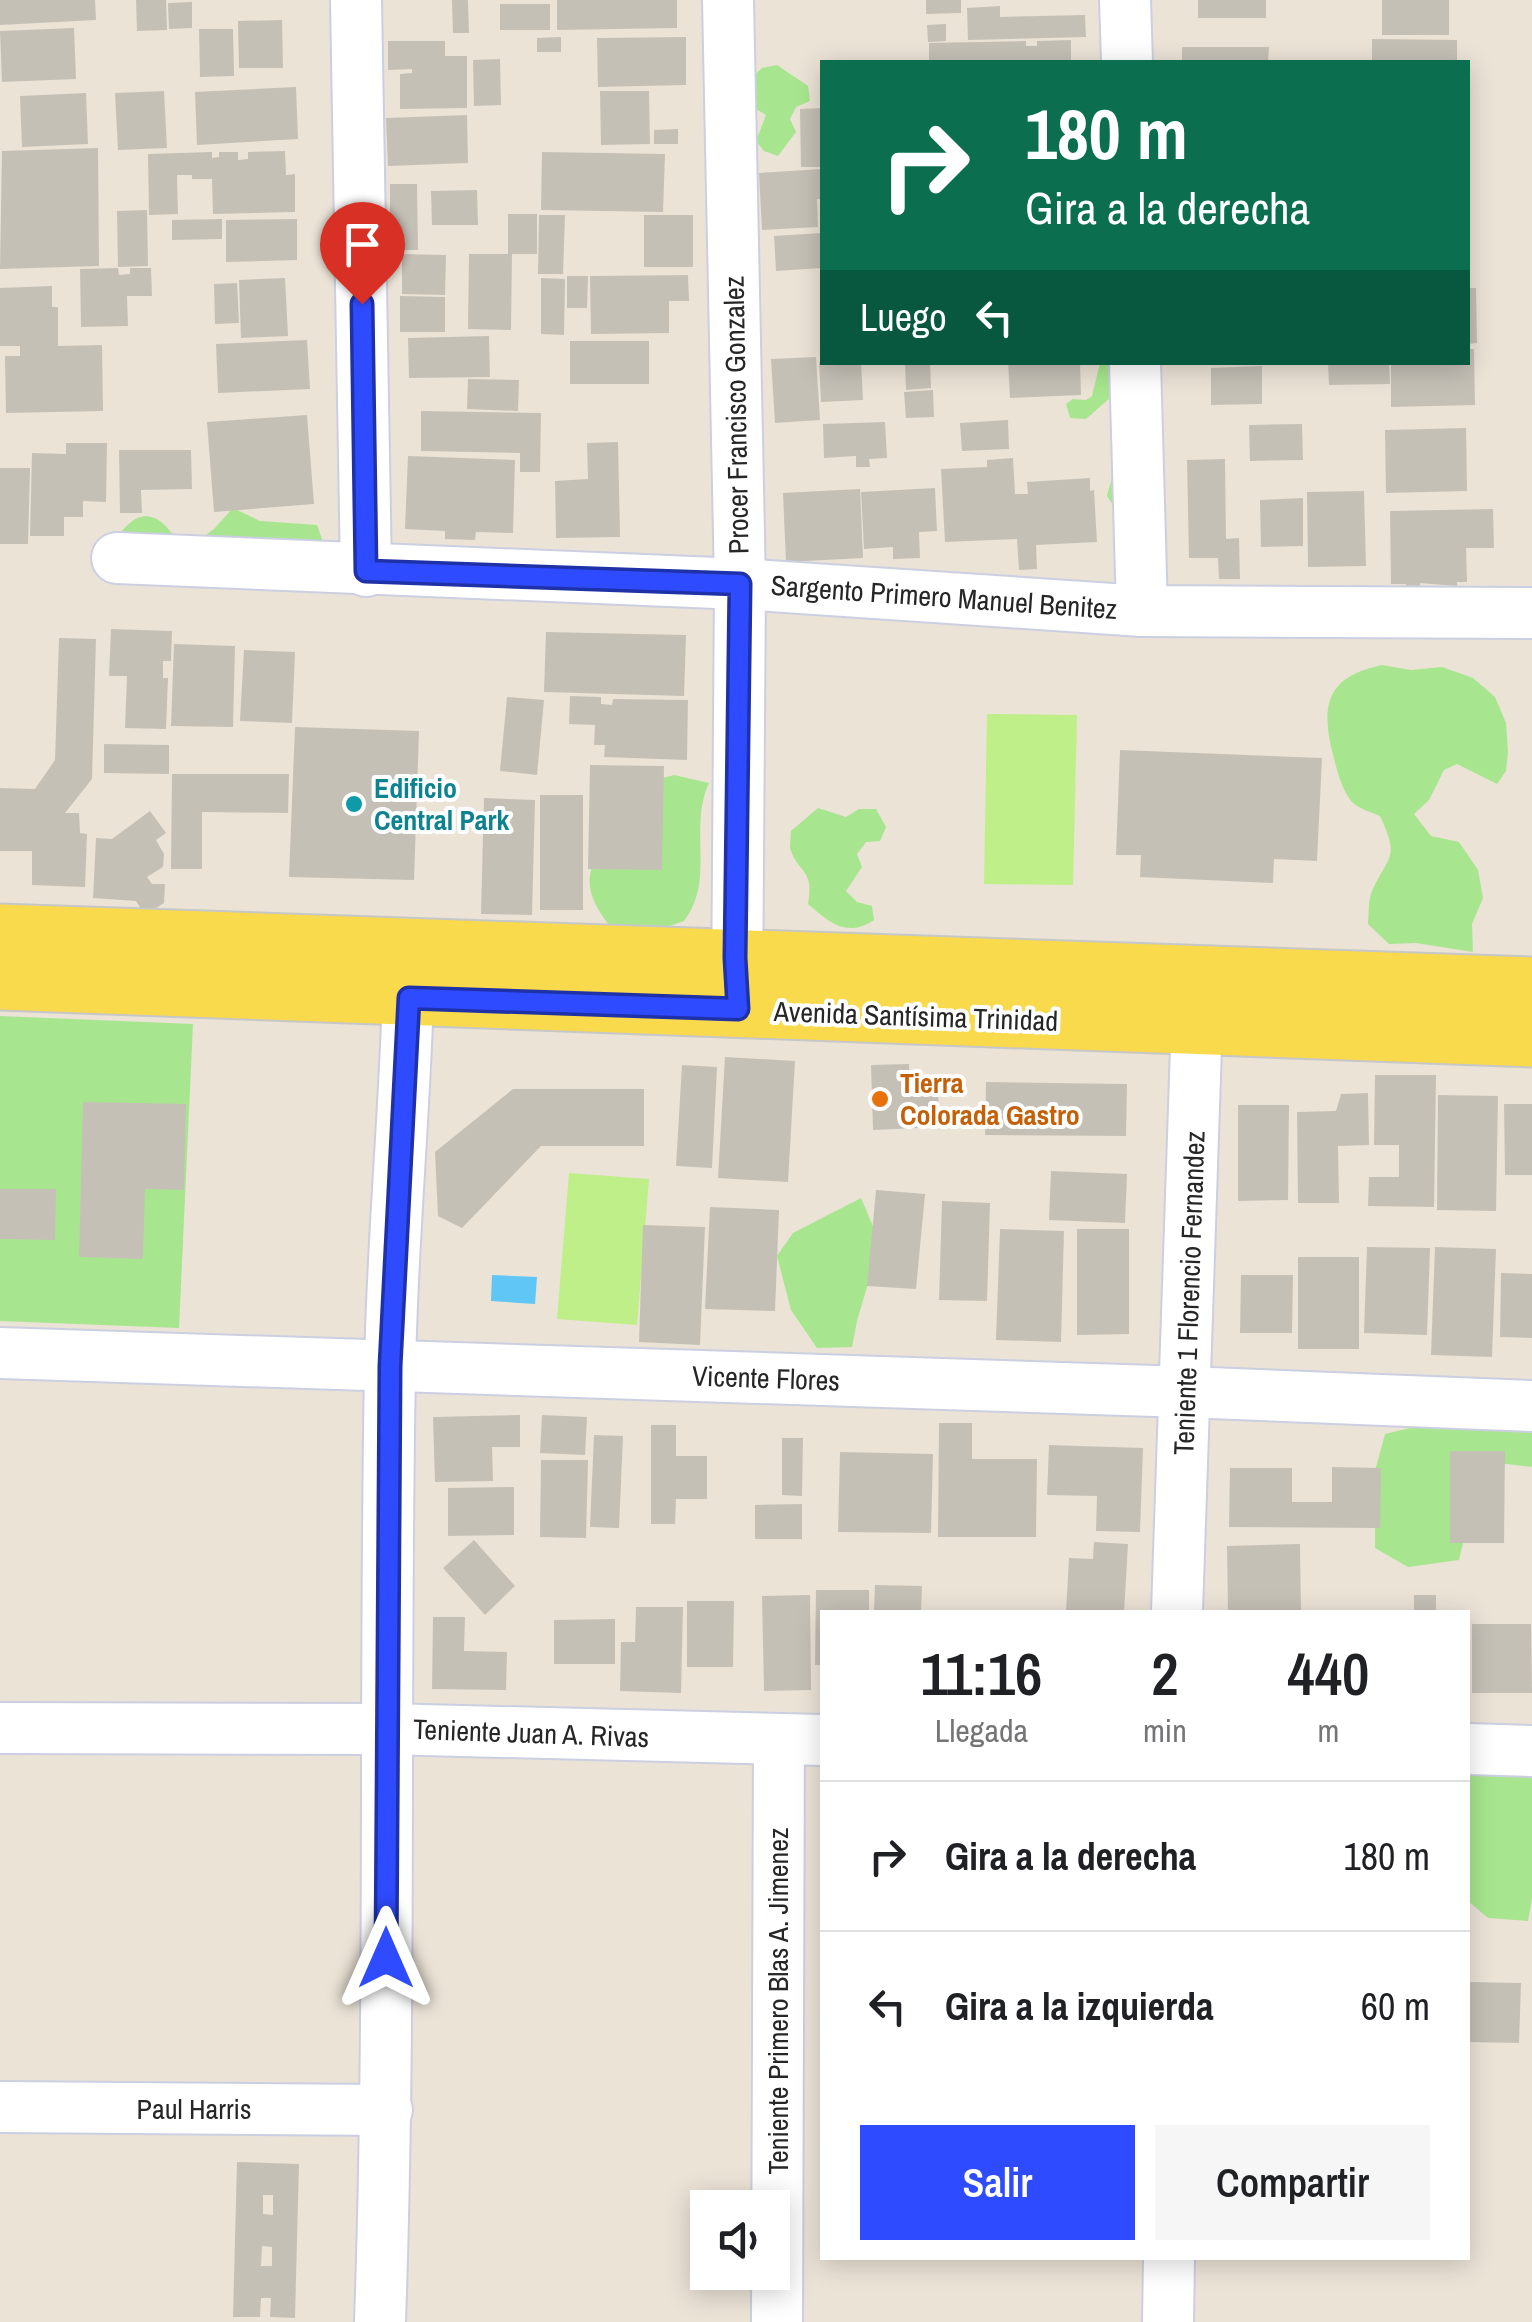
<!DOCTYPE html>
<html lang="es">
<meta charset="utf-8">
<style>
:root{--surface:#fff;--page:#f6f6f6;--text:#202124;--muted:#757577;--line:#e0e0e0;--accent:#2f4bff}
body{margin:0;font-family:"Archivo Narrow",sans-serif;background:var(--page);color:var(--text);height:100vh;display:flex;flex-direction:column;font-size:38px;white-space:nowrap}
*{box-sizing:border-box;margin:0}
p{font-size:32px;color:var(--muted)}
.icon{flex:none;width:55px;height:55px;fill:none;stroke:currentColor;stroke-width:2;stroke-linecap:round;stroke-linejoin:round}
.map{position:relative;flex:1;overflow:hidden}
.sheet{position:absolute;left:820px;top:1610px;width:650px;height:650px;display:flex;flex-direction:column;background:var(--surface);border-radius:0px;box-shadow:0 5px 25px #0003}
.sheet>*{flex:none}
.hud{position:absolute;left:820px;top:60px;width:650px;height:305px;border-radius:0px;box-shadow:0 5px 25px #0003;background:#0b6e4f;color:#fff;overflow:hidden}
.buttons{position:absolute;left:690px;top:2190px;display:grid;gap:20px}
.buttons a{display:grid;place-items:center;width:100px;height:100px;border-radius:0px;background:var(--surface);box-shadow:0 5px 25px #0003;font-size:50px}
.pin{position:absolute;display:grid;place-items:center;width:85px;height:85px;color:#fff;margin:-102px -42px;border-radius:50% 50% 50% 0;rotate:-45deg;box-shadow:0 0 10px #0007}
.pin .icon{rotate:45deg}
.me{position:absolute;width:110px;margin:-55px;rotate:0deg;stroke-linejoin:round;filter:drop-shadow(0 0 8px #0008)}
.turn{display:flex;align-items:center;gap:35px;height:210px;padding:0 40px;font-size:45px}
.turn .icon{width:130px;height:130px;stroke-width:2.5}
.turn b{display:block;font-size:70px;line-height:85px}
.then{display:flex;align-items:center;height:95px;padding:0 40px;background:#0003;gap:20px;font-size:38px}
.eta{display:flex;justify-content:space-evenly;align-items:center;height:170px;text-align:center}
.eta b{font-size:60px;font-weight:600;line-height:70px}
.button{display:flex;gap:20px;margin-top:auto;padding:20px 40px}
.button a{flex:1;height:115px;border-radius:0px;background:var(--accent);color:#fff;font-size:40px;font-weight:600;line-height:115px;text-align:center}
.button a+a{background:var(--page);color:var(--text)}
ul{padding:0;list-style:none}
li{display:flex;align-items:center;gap:30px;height:150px;padding:0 40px;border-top:2px solid var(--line)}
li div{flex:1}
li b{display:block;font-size:38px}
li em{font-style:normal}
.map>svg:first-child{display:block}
.green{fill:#a7e68e}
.pitch{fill:#beef88}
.water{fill:#60c6f6}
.building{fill:#c5c0b6;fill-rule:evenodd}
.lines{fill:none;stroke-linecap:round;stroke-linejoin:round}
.minor-casing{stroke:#cbcfe1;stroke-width:54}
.major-casing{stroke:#c7c7c7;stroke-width:59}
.minor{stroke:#fff;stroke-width:50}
.major{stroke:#f9da4c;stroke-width:55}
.route-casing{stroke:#1f31a6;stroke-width:25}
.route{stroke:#2f4bff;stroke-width:18}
.culture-dot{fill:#0f9aa8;stroke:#fff;stroke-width:4}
.food-dot{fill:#e8710a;stroke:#fff;stroke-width:4}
.labels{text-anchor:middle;stroke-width:8;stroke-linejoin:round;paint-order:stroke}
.street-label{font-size:28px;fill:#262626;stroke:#fff}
.culture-label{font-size:28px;font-weight:bold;fill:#0d838f;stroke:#fff;text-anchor:start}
.food-label{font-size:28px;font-weight:bold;fill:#c56008;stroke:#fff;text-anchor:start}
</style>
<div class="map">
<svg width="1532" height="2322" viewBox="0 0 1532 2322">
<rect width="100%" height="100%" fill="#ebe3d6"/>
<!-- green -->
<g class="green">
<path d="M777 65 808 86 810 101 796 107 790 119 796 132 778 156 764 151 756 141 766 115 754 108 739 90 762 68Z"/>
<path d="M1100 363H1134L1119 514 1107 496C1113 474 1124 438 1110 419L1121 417 1117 402 1110 398 1086 419 1070 418 1066 404 1073 399 1086 400 1092 396Z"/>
<path d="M233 508 260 521 317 525 327 553 106 559C128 509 156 498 183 552L214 529Z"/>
<path d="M1382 665 1411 670 1442 667 1473 678 1495 697 1506 723 1508 752 1506 771 1497 784 1457 764 1444 770 1429 800 1414 814 1431 836 1459 842 1478 870 1483 898 1472 924 1473 952 1416 943 1389 944 1368 924C1369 913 1368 900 1372 891 1389 854 1400 859 1380 816 1371 812 1359 809 1352 802 1340 787 1337 769 1332 751 1320 701 1330 676 1382 665Z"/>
<path d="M674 775 709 783C688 828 716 880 684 921L655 931 613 930C597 910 582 888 594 862L659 779Z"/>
<path d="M818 808 846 817 859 809H876L886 827 880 841 866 842 857 854 862 867 846 891 857 902 872 906 874 920C847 938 830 923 808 904 815 868 797 873 790 848 790 847 791 832 791 831Z"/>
<path d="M0 1016 193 1024 179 1328 0 1321Z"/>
<path d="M861 1198 880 1243 857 1321 852 1347 817 1348 791 1310 777 1256 793 1233Z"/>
<path d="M1532 1418V1467L1455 1458 1468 1522 1459 1560 1408 1567 1375 1548V1471L1385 1434 1427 1424Z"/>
<path d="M1532 1748V1898L1528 1921 1488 1918 1468 1901V1764Z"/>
</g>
<!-- pitch -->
<g class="pitch">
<path d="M987 714 1077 715 1073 885 984 884Z"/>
<path d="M569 1173 649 1179 637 1325 557 1319Z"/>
</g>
<!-- water -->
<path class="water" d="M492 1275 537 1277 535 1304 491 1301Z"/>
<!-- building -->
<g class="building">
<path d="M0 0H95L96 20 0 25Z"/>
<path d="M136 0H166L167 30 137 31Z"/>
<path d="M452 0H468L469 33H453Z"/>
<path d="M557 0H677V28L557 30Z"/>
<path d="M926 0H961V13L926 14Z"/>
<rect x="1198" y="0" width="68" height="18"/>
<rect x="1382" y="0" width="67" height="35"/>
<path d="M192 2V28L169 29 168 3Z"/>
<rect x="500" y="4" width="50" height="26"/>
<path d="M1000 6V17L1085 15 1086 37 968 40 967 8Z"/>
<path d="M282 20 283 68H239L238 21Z"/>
<path d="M946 24V41L928 42 927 25Z"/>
<path d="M74 28 76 79 2 82 0 31Z"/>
<path d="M199 29H233L234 76 200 77Z"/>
<path d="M561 37V52H537V38Z"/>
<path d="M686 37V85L598 87 597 38Z"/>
<path d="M1372 39 1457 40V62H1372Z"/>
<path d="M1071 40V62H929V43L1026 41V46H1037V41Z"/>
<path d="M388 41H445V56H467V108L400 109V74L412 73V69L388 70Z"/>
<path d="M1182 47H1269L1268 62H1182Z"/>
<path d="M500 59 501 105 474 106 473 60Z"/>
<path d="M296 87 298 139 197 145 195 92Z"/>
<path d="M164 91 167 148 118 150 115 93Z"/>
<path d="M600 91H649L650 144 601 145Z"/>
<path d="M86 93 88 144 22 147 20 96Z"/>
<path d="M822 108V167H801L800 109Z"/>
<path d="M467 115 468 163 388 166 386 118Z"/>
<path d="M678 129V144H654V130Z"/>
<path d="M98 148 99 266 0 269 2 151Z"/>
<path d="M285 151 286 175 295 174V212L213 214 212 179H192V175H177L178 214 149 215 148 154 212 152V158L219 157V152H238V160L248 159V152Z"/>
<path d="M542 152 665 154 663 212 541 210Z"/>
<path d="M822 169V199H817L818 227 762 230 759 173Z"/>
<path d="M390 184H417L418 250H390Z"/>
<path d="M477 190 478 225H432L431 191Z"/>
<path d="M147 210 148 266 118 267 117 211Z"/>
<path d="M508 214H537V254H512L511 330 468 329 469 254H508Z"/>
<path d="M539 215H565L563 274H538Z"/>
<rect x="644" y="215" width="49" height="52"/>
<path d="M222 219V239L172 240V220Z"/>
<path d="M297 219V260L226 262V220Z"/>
<path d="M822 233V268L776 271 774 236Z"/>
<path d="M402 254 446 255 445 295 402 294Z"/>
<path d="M118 268 119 275 130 274V268H151L152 296H127L128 326 81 327 80 269Z"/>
<path d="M688 275 689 301H669V333L591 334 590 276Z"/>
<path d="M567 276H588L587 308H567Z"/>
<path d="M285 278 288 336 241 338 239 280Z"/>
<path d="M541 278 565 279 564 335 541 334Z"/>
<path d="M237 283 239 323 215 324 214 284Z"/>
<path d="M52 286V307H58V346L102 345 103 411 6 413 5 356H20V346H0V288Z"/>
<path d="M1468 288H1476L1477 343 1468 344Z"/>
<path d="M400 296 445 297V332H400Z"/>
<path d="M489 336 490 377 409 378 408 338Z"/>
<path d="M307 340 310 389 218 393 216 344Z"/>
<rect x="570" y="341" width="79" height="43"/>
<path d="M1468 349H1474L1475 405 1391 407V362H1468Z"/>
<path d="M816 357 820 420 775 423 771 359Z"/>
<path d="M819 362H861L863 400 821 402Z"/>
<path d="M905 362H930L931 388 906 390Z"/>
<path d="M1008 362H1080L1081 395 1010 398Z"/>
<path d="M1328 362H1389L1390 384 1329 385Z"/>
<path d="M1262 366V404L1211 405V368Z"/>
<path d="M468 379 519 380 518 411 467 409Z"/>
<path d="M933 390 934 417 906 418 904 392Z"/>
<path d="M421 411 541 413 540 472H520V453L421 451Z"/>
<path d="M307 415 314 504 214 512 207 422Z"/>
<path d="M1008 420 1009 449 962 451 960 423Z"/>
<path d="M885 422 887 458 869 459 870 467H856V456L824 458 823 424Z"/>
<path d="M1302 424 1303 460 1250 461 1249 425Z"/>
<path d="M1466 428 1467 491 1386 493 1385 430Z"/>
<path d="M618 442 620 537 556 538 555 481 588 479 587 443Z"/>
<path d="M66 443H107L106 502 83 501V517H64V536H30L32 453 66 454Z"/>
<path d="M119 450H191L192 489 141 490 142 513H120Z"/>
<path d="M408 456 515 460 513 533 476 532 475 540 445 539V531L405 529Z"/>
<path d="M1013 458 1015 494H1028L1027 482 1090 478V491L1094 490 1097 542 1036 545 1037 569 1019 570 1017 539 945 542 941 469 987 467V460Z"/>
<path d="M1225 459 1226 539 1239 538 1240 579H1219L1218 558H1189L1187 460Z"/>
<path d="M0 468H30L28 544H0Z"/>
<path d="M935 488 937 531 919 532 920 558 893 559V547L864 549 861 492Z"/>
<path d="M860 489 863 558 786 562 783 493Z"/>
<path d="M1364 491 1366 566 1308 567 1307 492Z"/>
<path d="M1303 498V546L1261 547 1260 500Z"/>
<path d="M1493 509 1494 548H1466L1467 582H1457V586L1420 583V587L1406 588V584H1391L1390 511Z"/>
<path d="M111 629 172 631 171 661H163V678H168L166 729 125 728 127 676H109Z"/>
<path d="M546 632 686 635 684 696 544 692Z"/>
<path d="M59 638 96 639 92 779 65 813H79L80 833 87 834 85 887 32 885V851H0V788L35 789 55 760Z"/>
<path d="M174 644 235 646 233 727 171 726Z"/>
<path d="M244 650 295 652 292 723 240 721Z"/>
<path d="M570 696 601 697V704L612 705 613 699 688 700 687 760 604 757 605 745H594L595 725 569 724Z"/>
<path d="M507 697 544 700 537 775 500 771Z"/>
<path d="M295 727 419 731 414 880 289 877Z"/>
<path d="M104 744 169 745V774L104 773Z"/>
<path d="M1120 750 1322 758 1317 861 1274 859 1273 883 1140 877 1141 855H1116Z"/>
<path d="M590 765 664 766 662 870 588 869Z"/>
<path d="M172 774H289L288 813 202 812V869H171Z"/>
<rect x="540" y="795" width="43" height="115"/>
<path d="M484 798 535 800 532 915 481 914Z"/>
<path d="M150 811 166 833 156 840 164 854 163 867 147 877 152 884H165L164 903 145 915 136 901 93 898 96 838 112 839Z"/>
<path d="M725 1057 795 1061 788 1182 718 1178Z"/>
<path d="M909 1064V1082L938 1081 939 1127 873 1130 871 1065Z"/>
<path d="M682 1065 717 1067 712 1168 676 1166Z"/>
<path d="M1375 1075H1436L1434 1207 1368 1206 1369 1177H1399V1145H1374Z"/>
<path d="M986 1082 1127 1084 1126 1136 985 1135Z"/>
<path d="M513 1089H644V1146H541L462 1228 438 1216 435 1152Z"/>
<path d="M1368 1093 1369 1145 1338 1146 1339 1203H1298L1297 1112 1336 1111 1341 1094Z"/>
<path d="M1438 1095 1498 1096 1496 1211 1437 1210Z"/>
<path d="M83 1102 186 1104 184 1190 145 1189 143 1259 79 1257Z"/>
<path d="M1504 1104H1532V1175H1505Z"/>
<path d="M1238 1105H1289L1288 1200 1238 1201Z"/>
<path d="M1051 1171 1127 1174 1125 1223 1049 1220Z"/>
<path d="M0 1189H56L55 1240 0 1239Z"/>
<path d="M876 1190 925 1194 916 1289 867 1286Z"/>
<path d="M942 1201 990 1203 987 1301 939 1300Z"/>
<path d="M710 1207 779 1210 775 1311 705 1309Z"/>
<path d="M643 1225 705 1227 700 1345 639 1342Z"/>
<path d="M1000 1229 1064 1231 1061 1342 996 1340Z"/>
<path d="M1077 1229H1129V1334L1077 1335Z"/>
<path d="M1367 1247 1430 1248 1427 1335 1364 1333Z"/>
<path d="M1435 1247 1496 1249 1492 1357 1431 1355Z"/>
<rect x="1298" y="1257" width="61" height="92"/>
<path d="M1501 1273 1532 1274V1338L1500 1337Z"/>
<path d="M1241 1275H1293L1292 1333H1240Z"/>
<path d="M520 1415V1447H492L493 1481 435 1482 433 1417Z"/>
<path d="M542 1415 587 1417 585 1455 540 1453Z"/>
<path d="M939 1423H972V1459H1037L1036 1537H938Z"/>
<path d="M651 1425H676V1456H707V1499H676L675 1524H651Z"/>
<path d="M594 1435 623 1436 619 1528 590 1527Z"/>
<path d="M782 1438H803L802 1496 782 1495Z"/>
<path d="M1049 1445 1143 1448 1140 1532 1096 1531 1097 1496 1047 1495Z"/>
<path d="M1450 1451H1505L1504 1543H1450Z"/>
<path d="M840 1452 933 1454 931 1533 838 1532Z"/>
<path d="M541 1460H588L586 1538 540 1537Z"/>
<path d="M1332 1467 1381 1468 1380 1528 1229 1527 1230 1468H1292V1502H1332Z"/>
<path d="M514 1487V1535L448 1536V1488Z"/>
<path d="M802 1504V1539H755V1505Z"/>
<path d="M474 1540 515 1586 485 1615 443 1568Z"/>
<path d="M1094 1542 1128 1544 1124 1612H1066L1069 1558 1093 1559Z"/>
<path d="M1300 1544 1301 1612H1228L1227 1546Z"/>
<path d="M875 1585 922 1586 921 1612H874Z"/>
<path d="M816 1590H869V1612H822V1665H815Z"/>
<path d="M810 1595 811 1690 764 1691 762 1596Z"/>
<rect x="1414" y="1595" width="22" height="17"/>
<path d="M687 1601H734L733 1667H687Z"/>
<path d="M636 1607H683L681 1693 620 1691 621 1642H635Z"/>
<path d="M433 1617H465L464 1651 507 1652 506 1690 432 1689Z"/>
<path d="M615 1619V1664H554V1620Z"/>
<path d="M1472 1624H1531L1532 1693H1472Z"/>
<path d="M1468 1982 1521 1983 1519 2043 1468 2042Z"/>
<path d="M237 2162 299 2164 295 2318 270 2317 271 2298H261L260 2317H233ZM263 2195H273V2215L263 2214ZM262 2246 272 2247V2266H261Z"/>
</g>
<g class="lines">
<defs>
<g id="minor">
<path d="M356 0 366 571"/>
<path d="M728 0 740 584 737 999"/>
<path d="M1125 0 1127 62"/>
<path d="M1135 362 1142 611"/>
<path d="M117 558 740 584 1142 611 1532 613"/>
<path d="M0 1353 1186 1392 1532 1406"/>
<path d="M1177 1612 1198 988"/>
<path d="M0 1728 385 1729 822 1740"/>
<path d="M1468 1749 1532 1751"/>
<path d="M0 2107 387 2110"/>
<path d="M380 2322C391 2005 384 1688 390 1371 392 1233 407 1095 409 956"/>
<path d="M777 2322 779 1740"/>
<path d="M1168 2322 1169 2258"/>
</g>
<g id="major">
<path d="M0 932 1532 985"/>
<path d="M0 982 1532 1039"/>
</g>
</defs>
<!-- minor casing -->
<use href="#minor" class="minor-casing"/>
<!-- major casing -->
<use href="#major" class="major-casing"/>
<!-- minor -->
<use href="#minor" class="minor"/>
<!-- major -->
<use href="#major" class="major"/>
</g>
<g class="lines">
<defs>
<path id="route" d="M362 304 366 571 740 584 735 958 738 1009 409 998 390 1366 386 1958"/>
</defs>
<!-- route casing -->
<use href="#route" class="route-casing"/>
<!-- route -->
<use href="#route" class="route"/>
</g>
<!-- markers -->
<circle class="culture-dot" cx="354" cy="804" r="10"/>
<circle class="food-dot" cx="880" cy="1099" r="10"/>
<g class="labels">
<!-- street labels -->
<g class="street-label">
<text transform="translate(736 415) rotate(-91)" y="10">Procer Francisco Gonzalez</text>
<text transform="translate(944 597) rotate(4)" y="10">Sargento Primero Manuel Benitez</text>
<text transform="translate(916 1016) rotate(2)" y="10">Avenida Santísima Trinidad</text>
<text transform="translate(1189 1293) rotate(-88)" y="10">Teniente 1 Florencio Fernandez</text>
<text transform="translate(766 1378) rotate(2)" y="10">Vicente Flores</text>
<text transform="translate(531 1733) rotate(2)" y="10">Teniente Juan A. Rivas</text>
<text transform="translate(778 2001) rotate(-90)" y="10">Teniente Primero Blas A. Jimenez</text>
<text x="194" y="2119">Paul Harris</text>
</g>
<!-- culture labels -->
<g class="culture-label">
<text x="374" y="798">Edificio<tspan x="374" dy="32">Central Park</tspan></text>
</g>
<!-- food labels -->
<g class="food-label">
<text x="900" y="1093">Tierra<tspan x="900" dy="32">Colorada Gastro</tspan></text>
</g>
</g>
</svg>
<div class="buttons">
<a><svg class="icon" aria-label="sound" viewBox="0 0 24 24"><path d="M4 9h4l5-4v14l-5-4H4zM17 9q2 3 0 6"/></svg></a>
</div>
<div class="pin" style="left:362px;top:304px;background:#d93025"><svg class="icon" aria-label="arrive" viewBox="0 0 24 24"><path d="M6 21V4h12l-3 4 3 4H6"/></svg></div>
<svg class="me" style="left:386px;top:1958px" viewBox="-20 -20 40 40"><path d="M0-17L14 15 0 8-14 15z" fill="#2f4bff" stroke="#fff" stroke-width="4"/></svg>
<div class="hud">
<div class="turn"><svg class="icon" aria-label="right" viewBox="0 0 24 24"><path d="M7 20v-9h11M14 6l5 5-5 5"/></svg><div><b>180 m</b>Gira a la derecha</div></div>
<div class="then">Luego<svg class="icon" aria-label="left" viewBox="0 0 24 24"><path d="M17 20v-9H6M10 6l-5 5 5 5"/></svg></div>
</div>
<section class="sheet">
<div class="eta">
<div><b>11:16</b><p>Llegada</p></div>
<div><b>2</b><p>min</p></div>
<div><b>440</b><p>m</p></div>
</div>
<ul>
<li><svg class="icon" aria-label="right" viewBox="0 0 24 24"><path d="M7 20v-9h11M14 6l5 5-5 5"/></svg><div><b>Gira a la derecha</b></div><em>180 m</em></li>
<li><svg class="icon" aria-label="left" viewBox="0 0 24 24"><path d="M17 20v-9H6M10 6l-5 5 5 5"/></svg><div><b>Gira a la izquierda</b></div><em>60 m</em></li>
</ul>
<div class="button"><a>Salir</a><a>Compartir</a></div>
</section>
</div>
